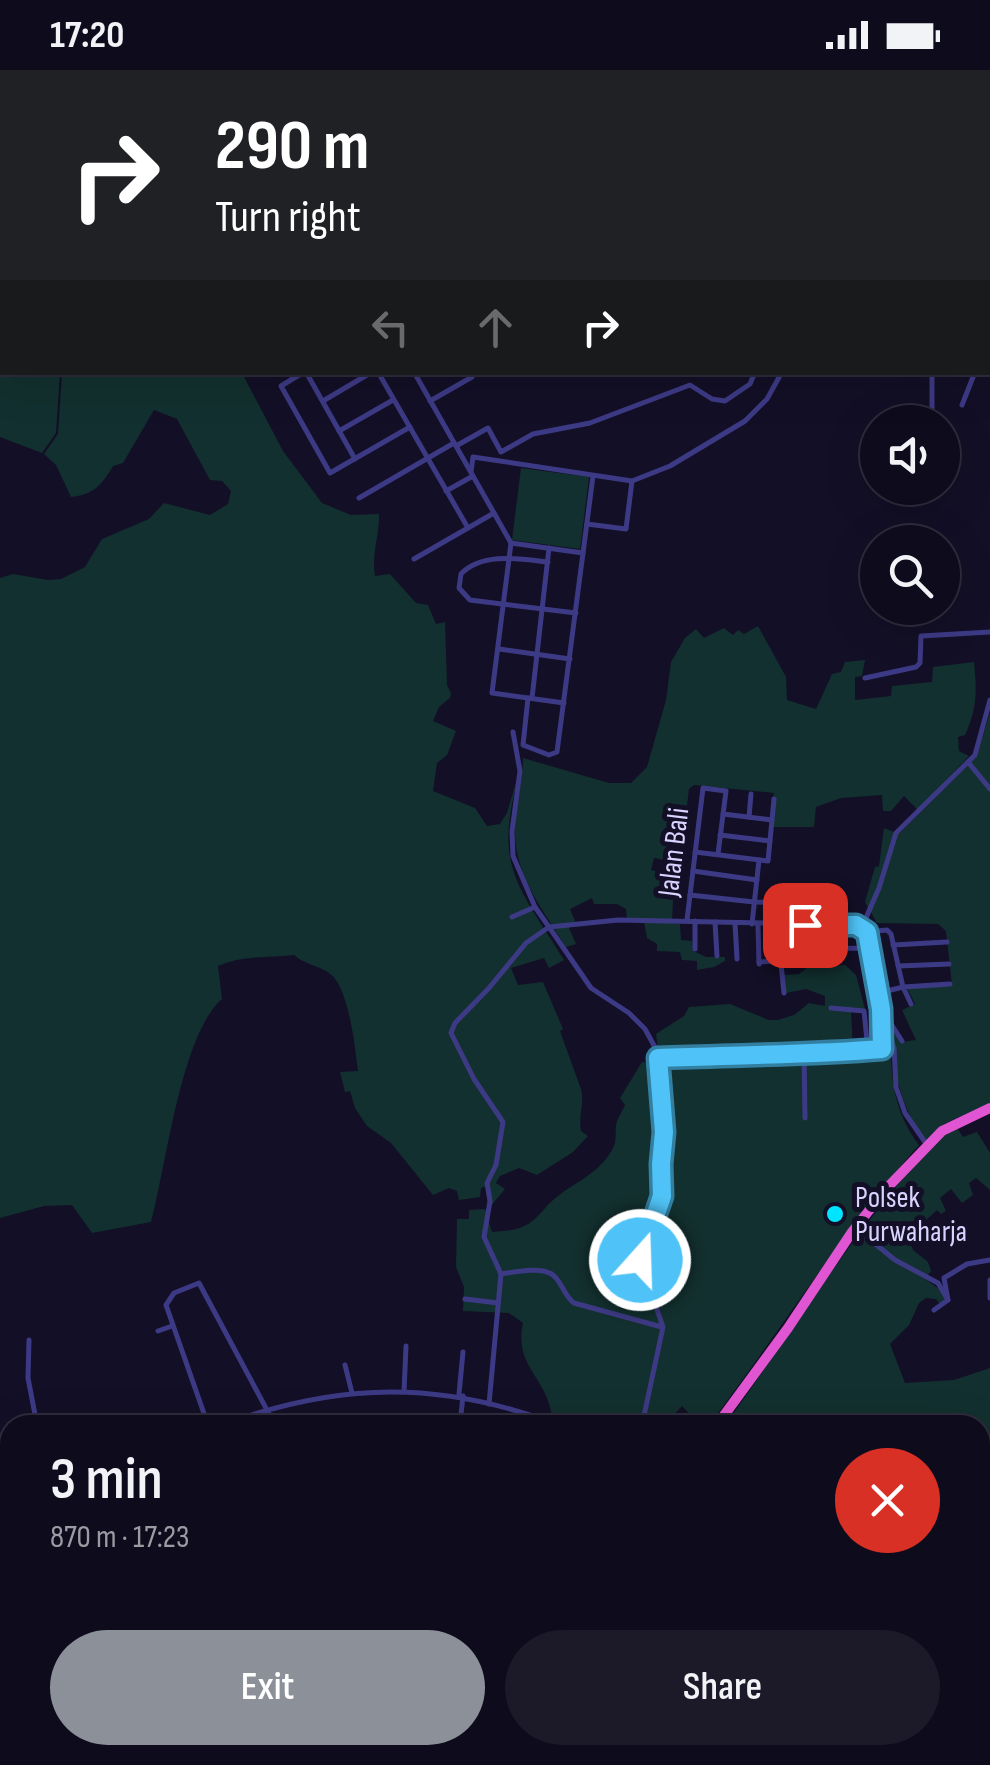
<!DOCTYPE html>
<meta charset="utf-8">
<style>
:root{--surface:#0e0b1c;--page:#1c1929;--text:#f1f3f6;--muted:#9b9ba3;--line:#2e2b3b;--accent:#8c9099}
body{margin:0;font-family:"Sofia Sans Condensed",sans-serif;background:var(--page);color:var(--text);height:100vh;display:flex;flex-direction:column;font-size:38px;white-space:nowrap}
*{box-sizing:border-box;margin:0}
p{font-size:32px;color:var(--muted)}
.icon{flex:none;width:55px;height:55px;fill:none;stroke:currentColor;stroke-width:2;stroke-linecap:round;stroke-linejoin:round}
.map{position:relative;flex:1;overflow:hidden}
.details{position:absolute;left:0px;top:1345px;width:990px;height:350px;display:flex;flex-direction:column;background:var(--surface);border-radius:30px 30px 0 0;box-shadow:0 10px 40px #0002,0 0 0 2px var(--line)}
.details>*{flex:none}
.top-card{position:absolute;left:0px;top:0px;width:990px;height:305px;box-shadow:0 10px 40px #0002,0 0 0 2px var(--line);background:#202124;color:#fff;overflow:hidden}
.controls{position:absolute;left:860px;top:335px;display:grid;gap:20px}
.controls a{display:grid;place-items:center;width:100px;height:100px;border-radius:50%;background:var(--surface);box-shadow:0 10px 40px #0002,0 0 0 2px var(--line);font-size:50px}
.pin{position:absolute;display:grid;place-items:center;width:85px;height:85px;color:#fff;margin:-42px;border-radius:20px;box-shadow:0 5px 15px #0006}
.me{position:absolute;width:110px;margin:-55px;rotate:20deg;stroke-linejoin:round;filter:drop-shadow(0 0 8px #0008)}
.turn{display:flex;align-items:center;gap:35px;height:210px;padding:0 50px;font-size:45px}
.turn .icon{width:130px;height:130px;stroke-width:2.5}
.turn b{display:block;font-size:70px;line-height:85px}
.lanes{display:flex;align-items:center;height:95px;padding:0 50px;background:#0003;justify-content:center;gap:50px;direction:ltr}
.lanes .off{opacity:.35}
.round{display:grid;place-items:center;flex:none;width:105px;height:105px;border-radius:52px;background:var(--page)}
.headline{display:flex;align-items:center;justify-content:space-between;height:170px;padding:0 50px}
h1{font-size:60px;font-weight:600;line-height:75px}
.primary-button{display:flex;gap:20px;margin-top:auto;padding:20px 50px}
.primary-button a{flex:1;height:115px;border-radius:60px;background:var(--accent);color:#fff;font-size:40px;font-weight:600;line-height:115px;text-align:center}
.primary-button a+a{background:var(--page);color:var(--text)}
.status{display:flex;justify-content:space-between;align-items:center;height:70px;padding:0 50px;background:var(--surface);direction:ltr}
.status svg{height:28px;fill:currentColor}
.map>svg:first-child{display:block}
.green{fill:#12302f}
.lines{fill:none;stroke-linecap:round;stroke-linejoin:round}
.minor{stroke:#3d3a85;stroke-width:5}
.trunk{stroke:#e055d1;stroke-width:10}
.route-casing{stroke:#337fa1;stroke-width:25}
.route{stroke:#4fc3f7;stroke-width:18}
.poi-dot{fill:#00e5ff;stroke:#130f26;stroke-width:4}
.labels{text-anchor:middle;stroke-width:10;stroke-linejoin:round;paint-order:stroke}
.street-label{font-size:30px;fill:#d9d4ff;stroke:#130f26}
.poi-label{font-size:30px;fill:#d9d4ff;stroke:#130f26;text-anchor:start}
</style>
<div class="status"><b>17:20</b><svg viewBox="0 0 49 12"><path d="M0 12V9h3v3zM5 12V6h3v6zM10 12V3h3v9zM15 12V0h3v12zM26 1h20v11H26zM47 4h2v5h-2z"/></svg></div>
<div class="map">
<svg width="990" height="1695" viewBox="0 0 990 1695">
<rect width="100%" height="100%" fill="#130f26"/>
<!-- green -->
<g class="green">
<path d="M0 0H428L2 2V302L60 303 56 363 42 383 0 367Z"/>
<path d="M62 303H242L283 381 322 433 351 445 379 444C380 465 371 484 375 506L390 504 416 533 428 535 436 554 445 552 447 615 451 623 450 628 439 637 433 651 456 661 447 685 437 693 433 721 475 738 487 756 500 754 507 743 519 702C513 729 505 758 510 787 516 823 546 859 564 890L549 898 544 888 511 898 518 915 543 912 563 959 560 961 581 1019C585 1034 578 1043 581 1061L588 1066 573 1082 537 1105 519 1098 500 1106 496 1113 505 1119 490 1137 487 1116 481 1118 480 1127 459 1130 457 1121 449 1118 433 1125 391 1073 367 1056 355 1038 350 1021 345 1022 340 1002 358 1001C355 978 349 916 329 903 317 895 304 894 294 885 267 888 241 885 218 896L222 929C181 964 166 1098 151 1152L92 1163 72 1135 44 1136 0 1148V508L13 504 48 510 61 509 85 497 102 469 149 449 164 433 210 445 228 434 231 421 222 411 210 410 177 349 154 340 123 393 113 396C102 415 93 425 71 427L56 395 44 384 58 364Z"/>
<path d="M521 398 589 407 580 479 512 470Z"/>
<path d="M758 556 786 607 787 630 816 639 832 604 841 602 845 592 865 590 862 606 855 607V630L891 626 892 616 932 612 933 597 974 592C977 620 977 640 965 665L958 667 959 681 969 686 918 740 904 726 891 741H883L882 725 841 728 816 737 814 757H770L774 723 694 715 689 719 680 793 654 788 651 800 674 806 672 853 680 854 681 870 692 871 693 881 706 887H725V891L714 897 697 900V891L682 890 680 882 657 881V874L647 868 644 852 627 851 626 839 617 834H594L592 828 570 839 575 851 569 858 576 874 566 877C545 843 516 807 515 765 514 739 523 714 523 688L609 713H631L647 697 666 630 671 592 685 568 696 559 704 568 724 558 733 565 738 560 744 564Z"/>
<path d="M990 642V1033L944 1054 926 1073C898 1031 896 1007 890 958L901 972 916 970 902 940 915 934 907 918 952 915 946 861 938 854 877 853 865 832 875 797 879 796 884 758 899 764 977 686Z"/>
<path d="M845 895 856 905 865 939 851 941 853 982 891 980C891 1015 897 1046 919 1075 841 1162 780 1262 709 1355H700L682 1336 668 1351 642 1343 639 1355H565L552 1349C549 1308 513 1297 523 1253L509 1243 463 1241 464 1217 456 1197 457 1149H469V1140L485 1139 492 1162C500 1161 509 1161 516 1159 535 1154 541 1141 552 1131 572 1113 597 1106 612 1080 617 1071 615 1067 616 1057 616 1050 622 1042 625 1035L620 1028 642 992 660 995 656 964 684 946 689 937 730 934 769 950H778L794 945 809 933 825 936V926L806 919 786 923 783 905 799 904 807 898Z"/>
<path d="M957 1058 963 1067 977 1062 990 1083V1120L976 1108 969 1113 973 1125 962 1133 951 1119 940 1128 946 1141 941 1144 937 1140 925 1151H911L905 1161 913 1180 928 1192 931 1201 925 1209 939 1219 945 1229 940 1234 936 1229 926 1228 919 1233 909 1255 890 1274 905 1313 954 1310 990 1298V1470L980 1468V1355H725C781 1278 831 1196 892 1122 910 1100 930 1070 957 1058Z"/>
</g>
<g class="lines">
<!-- minor -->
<g class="minor">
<path d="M695 0 697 2"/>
<path d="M778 0H784"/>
<path d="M810 0 811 2"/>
<path d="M942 2H946"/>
<path d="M988 43 990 47"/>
<path d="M988 97 990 96"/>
<path d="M988 168H990"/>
<path d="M988 202 990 203"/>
<path d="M988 255 990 242"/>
<path d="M988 292H990"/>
<path d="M304 302 281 316 330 403 410 357"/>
<path d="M306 302 355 389"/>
<path d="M378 302 468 458"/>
<path d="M414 302 511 473 492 623 564 633"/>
<path d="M323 331 372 302"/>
<path d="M430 331 472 307 469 302"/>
<path d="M962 335 975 302"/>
<path d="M932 338V302"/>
<path d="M339 361 393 330"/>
<path d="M456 376 488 358 501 382 533 364 590 353 690 315 712 329 725 331 750 314 755 302"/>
<path d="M471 402 473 387 632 411 670 396 745 351 767 329 782 302"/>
<path d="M446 421 473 406"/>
<path d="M359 428 454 373"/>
<path d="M587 454 626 459 632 411"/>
<path d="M511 473 583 483 557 682 549 685 523 675 528 628"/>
<path d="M583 483 593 406"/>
<path d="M414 489 494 443"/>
<path d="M548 492C521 489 482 482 461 504L459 518 470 530 576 543"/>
<path d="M499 579 570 589"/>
<path d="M865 608 916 597 920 593 921 566 990 562"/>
<path d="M532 628 549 478"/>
<path d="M513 662 520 701 512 761 513 786 535 837 549 857 618 850 856 855 867 862 881 939 882 979"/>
<path d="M968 692 990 719"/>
<path d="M723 744 772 750"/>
<path d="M749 747 751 724"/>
<path d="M720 765 770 771"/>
<path d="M695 782 768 791 774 729"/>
<path d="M693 801 757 810"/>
<path d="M690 825 754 832 812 834 811 854"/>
<path d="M512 847 535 837"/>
<path d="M687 850 703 718 726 721 718 784"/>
<path d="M695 851V879"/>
<path d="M715 852 717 886"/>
<path d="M735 853 737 889"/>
<path d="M752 854 759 790"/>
<path d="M758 854 759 894"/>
<path d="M777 855 784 923"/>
<path d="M805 855 806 879 870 878"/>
<path d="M862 857 879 818 896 763 975 685 990 630"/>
<path d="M867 862 887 860 891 864 903 917 879 923"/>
<path d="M893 875 947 872"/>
<path d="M759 892 781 891"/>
<path d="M898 896 949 894"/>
<path d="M911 934 903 917 950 914"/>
<path d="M831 938 864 941 868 980"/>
<path d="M886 946 902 971"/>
<path d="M884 947 894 978 896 1017 905 1043 927 1075"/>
<path d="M804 983 805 1048"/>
<path d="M657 988 894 978"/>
<path d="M857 1159 895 1190 938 1213 948 1230"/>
<path d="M501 1204 484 1167 490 1131 487 1113 496 1095 503 1052 474 1009 451 963 455 953 489 918 526 873 549 857 591 918 629 943 645 959 657 981 664 1062 660 1103 662 1126 640 1190 663 1257 642 1355"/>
<path d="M990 1210V1228"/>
<path d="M465 1229 498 1233"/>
<path d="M934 1240 948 1230 944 1208 967 1194 990 1190"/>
<path d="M158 1261 172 1256"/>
<path d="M29 1270 28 1308 37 1355"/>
<path d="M345 1295 352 1323"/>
<path d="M404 1322 406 1276"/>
<path d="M459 1324 463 1282"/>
<path d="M489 1334 501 1204C515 1202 542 1196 553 1205 562 1212 564 1226 574 1233L662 1257"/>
<path d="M460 1354 463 1326"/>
<path d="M208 1355 166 1235 174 1223 199 1213 275 1355"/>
<path d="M222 1355C339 1312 441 1310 558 1355"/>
<path d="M0 1645 10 1651"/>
<path d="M61 1685 71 1692"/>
<path d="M126 1685 133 1689 139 1685"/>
<path d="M166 1685 176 1695"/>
<path d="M327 1685 329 1695"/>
<path d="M516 1685 534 1695"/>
<path d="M69 1695 75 1685"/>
<path d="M308 1695 310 1685"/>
<path d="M606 1695 611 1685"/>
</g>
<!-- trunk -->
<g class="trunk">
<path d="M717 1355 788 1258 852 1162 887 1118 942 1061 990 1038"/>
<path d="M431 1695 436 1685"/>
</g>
</g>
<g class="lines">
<defs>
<path id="route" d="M640 1190 662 1126 661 1094 664 1062 658 988C732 985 808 985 882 979L881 939 867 862 856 855H805"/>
</defs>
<!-- route casing -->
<use href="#route" class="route-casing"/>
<!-- route -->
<use href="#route" class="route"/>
</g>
<!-- markers -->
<circle class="poi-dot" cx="835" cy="1144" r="10"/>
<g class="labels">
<!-- street labels -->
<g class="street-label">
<text transform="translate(673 782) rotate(-83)" y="10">Jalan Bali</text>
</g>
<!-- poi labels -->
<g class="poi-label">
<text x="855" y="1137">Polsek<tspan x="855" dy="34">Purwaharja</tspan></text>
</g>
</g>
</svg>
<div class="controls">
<a><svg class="icon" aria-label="sound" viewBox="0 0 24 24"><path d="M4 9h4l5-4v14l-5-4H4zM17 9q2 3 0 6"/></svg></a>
<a><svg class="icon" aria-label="search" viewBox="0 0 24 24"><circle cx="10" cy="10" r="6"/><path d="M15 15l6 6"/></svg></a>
</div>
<div class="pin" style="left:805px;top:855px;background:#d93025"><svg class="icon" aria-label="arrive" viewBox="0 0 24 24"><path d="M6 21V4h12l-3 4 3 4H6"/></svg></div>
<svg class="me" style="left:640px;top:1190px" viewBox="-20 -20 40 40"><circle r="17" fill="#4fc3f7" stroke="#fff" stroke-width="3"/><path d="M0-11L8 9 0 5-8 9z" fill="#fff"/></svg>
<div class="top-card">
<div class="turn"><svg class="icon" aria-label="right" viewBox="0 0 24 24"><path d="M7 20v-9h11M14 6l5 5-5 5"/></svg><div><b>290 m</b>Turn right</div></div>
<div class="lanes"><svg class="icon off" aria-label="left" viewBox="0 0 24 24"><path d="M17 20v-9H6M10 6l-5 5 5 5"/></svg><svg class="icon off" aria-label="ahead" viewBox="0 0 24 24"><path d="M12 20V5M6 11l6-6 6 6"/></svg><svg class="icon" aria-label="right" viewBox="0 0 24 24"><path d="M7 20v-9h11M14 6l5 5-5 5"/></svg></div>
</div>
<section class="details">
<div class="headline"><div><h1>3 min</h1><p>870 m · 17:23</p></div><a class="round" style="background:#d93025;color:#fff"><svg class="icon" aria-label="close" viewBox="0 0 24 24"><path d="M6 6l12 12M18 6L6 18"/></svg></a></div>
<div class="primary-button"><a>Exit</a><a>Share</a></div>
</section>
</div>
